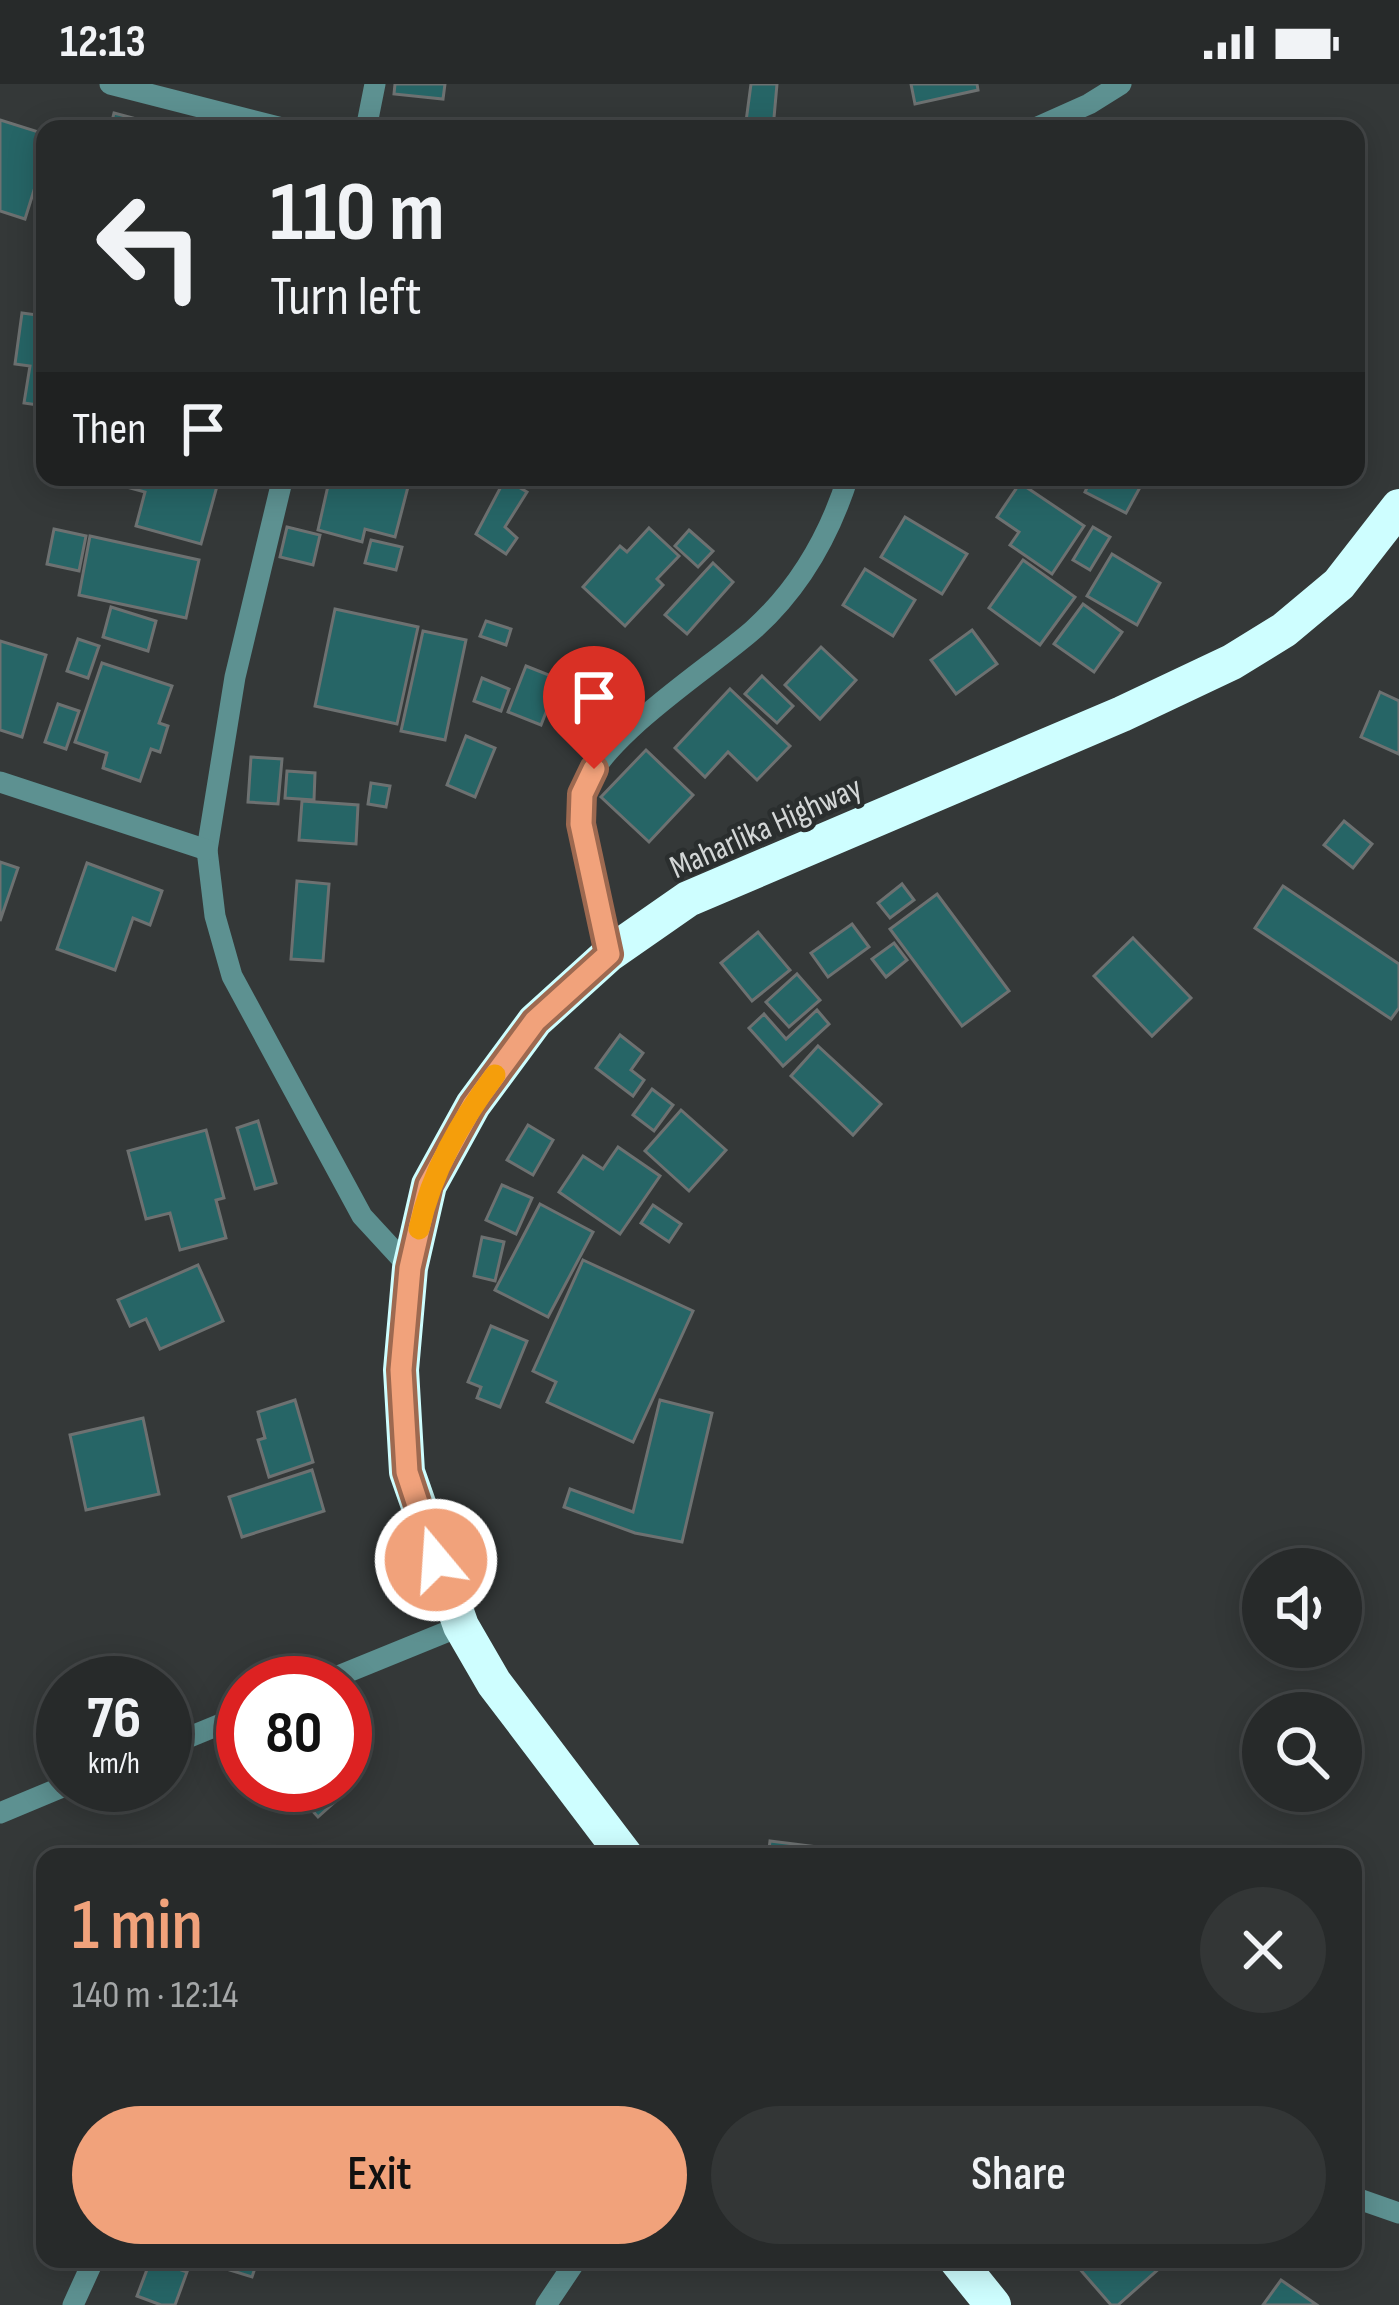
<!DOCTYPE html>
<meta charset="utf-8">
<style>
:root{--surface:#272a2a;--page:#333636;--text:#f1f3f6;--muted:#a4a7a8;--line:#434647;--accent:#f1a27b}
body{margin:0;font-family:"Sofia Sans Condensed",sans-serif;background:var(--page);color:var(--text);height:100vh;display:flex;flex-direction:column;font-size:45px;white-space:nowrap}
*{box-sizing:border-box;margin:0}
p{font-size:39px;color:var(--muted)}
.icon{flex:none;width:66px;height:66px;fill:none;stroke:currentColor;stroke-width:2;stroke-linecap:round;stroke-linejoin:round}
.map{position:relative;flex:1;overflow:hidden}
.sheet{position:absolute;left:36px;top:1764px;width:1326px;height:420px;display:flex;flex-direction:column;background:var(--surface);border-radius:24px;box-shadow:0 6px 30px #0003,0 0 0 3px var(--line)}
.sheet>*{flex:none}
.hud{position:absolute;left:36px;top:36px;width:1329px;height:366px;border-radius:24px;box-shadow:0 6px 30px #0003,0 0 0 3px var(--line);background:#272a2a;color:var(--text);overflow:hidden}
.tools{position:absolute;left:1242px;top:1464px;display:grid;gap:24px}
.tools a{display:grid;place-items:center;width:120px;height:120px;border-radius:50%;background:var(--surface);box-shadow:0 6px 30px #0003,0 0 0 3px var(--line);font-size:60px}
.speed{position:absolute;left:36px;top:1572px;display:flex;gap:24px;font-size:60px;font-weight:700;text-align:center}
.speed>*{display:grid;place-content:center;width:156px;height:156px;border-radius:50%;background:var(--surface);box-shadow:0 6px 30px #0003,0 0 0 3px var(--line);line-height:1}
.speed small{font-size:30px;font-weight:400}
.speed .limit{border:18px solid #d22;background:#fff;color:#111}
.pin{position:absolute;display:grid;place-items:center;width:102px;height:102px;color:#fff;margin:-123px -51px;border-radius:50% 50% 50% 0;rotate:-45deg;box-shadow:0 0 12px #0007}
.pin .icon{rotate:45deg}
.me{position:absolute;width:132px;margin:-66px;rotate:342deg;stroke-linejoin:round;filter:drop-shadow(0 0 9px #0008)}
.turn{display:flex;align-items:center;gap:42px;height:252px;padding:0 36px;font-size:54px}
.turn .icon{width:156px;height:156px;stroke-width:2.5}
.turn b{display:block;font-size:84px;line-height:102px}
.then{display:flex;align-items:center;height:114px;padding:0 36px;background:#0003;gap:24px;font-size:45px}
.round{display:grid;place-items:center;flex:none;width:126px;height:126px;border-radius:63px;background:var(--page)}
.overview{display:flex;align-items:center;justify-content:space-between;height:204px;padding:0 36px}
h1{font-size:72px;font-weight:600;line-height:90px;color:var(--accent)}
.action{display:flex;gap:24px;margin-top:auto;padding:24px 36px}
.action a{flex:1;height:138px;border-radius:72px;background:var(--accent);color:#111;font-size:48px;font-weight:600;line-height:138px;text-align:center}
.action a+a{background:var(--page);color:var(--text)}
.status{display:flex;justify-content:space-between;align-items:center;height:84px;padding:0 60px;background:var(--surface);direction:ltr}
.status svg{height:33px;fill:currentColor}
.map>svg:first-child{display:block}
.building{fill:#266566;stroke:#6d7171;stroke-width:3}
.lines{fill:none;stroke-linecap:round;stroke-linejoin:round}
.minor{stroke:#5d9191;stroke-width:21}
.highway{stroke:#cefeff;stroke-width:36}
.route-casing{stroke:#9d6950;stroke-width:30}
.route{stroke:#f1a27b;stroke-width:21}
.slow{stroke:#f59e0b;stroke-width:21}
.labels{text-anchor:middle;stroke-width:9;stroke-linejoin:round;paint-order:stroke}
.street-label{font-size:33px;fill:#d3d6d6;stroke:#2a2e2e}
</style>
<div class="status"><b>12:13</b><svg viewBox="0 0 49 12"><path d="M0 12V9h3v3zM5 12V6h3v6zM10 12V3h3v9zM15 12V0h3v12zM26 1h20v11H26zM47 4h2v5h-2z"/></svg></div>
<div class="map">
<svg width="1399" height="2221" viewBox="0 0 1399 2221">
<rect width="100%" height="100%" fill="#343838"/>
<!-- building -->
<g class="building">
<path d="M395 0H445L443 15 394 10Z"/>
<path d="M751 0H777L773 45H745Z"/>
<path d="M911 0H977L978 6 915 20Z"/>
<path d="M114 29 170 44 110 45Z"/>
<path d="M0 36 45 50V71L25 135 0 127Z"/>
<path d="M22 229 45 232V322L24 319 30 282 15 280Z"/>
<path d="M90 393 219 395 201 460 136 442 145 408Z"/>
<path d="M330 393H386L409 399 395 453 365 445 362 458 318 446Z"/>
<path d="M1092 393H1139L1144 396 1126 429 1085 408Z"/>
<path d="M505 395 527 408 505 443 517 454 506 470 476 450Z"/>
<path d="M1020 399 1084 442 1052 490 1010 461 1019 448 997 433Z"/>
<path d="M905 433 967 470 942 510 881 473Z"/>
<path d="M287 443 320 451 313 481 280 473Z"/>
<path d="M1093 443 1110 453 1090 486 1073 476Z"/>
<path d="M649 444 679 472 657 495 663 501 625 542 583 503 620 462 627 468Z"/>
<path d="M54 445 86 452 79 487 47 480Z"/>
<path d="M689 446 713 467 698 483 675 462Z"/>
<path d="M90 452 199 476 186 534 79 511Z"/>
<path d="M371 456 402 463 396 486 365 479Z"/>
<path d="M1112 470 1160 499 1137 541 1087 512Z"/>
<path d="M1023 476 1075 513 1040 561 989 524Z"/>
<path d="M713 479 733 498 687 550 665 531Z"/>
<path d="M865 485 915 516 893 552 843 521Z"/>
<path d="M1083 520 1122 548 1094 588 1054 560Z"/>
<path d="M111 523 156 537 148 567 103 553Z"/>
<path d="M335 525 418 543 397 640 315 622Z"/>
<path d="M486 537 511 545 506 561 480 552Z"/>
<path d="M972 546 997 580 956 610 931 576Z"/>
<path d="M423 547 466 556 445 656 401 647Z"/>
<path d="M78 555 99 562 88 594 67 587Z"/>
<path d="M0 557 46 571 22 653 0 646Z"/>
<path d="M821 563 856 596 820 635 785 601Z"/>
<path d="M102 579 172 602 159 639 168 642 160 668 151 665 140 697 103 684 107 669 75 658Z"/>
<path d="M526 582 559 595 541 641 508 628Z"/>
<path d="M762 592 793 622 777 639 745 610Z"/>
<path d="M482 594 509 605 501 627 474 617Z"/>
<path d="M730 605 790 662 757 696 728 668 705 693 675 664Z"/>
<path d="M1380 608 1399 617V670L1361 653Z"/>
<path d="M58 620 79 627 66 665 45 658Z"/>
<path d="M466 652 495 664 475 713 447 701Z"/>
<path d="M646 666 693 711 649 758 601 713Z"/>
<path d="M251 673 282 675 278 720 248 718Z"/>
<path d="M287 687 315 689 314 716 285 714Z"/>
<path d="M371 699 390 702 386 723 368 720Z"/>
<path d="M302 717 358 721 356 760 299 756Z"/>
<path d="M1344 737 1372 760 1353 784 1324 761Z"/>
<path d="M0 778 18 784 0 837Z"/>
<path d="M87 779 162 807 150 841 133 834 115 886 57 865Z"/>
<path d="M297 797 329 800 323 877 291 875Z"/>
<path d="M902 800 914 816 890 834 878 819Z"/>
<path d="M1283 802 1399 880V924L1391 935 1255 844Z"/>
<path d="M937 810 1009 907 962 942 890 845Z"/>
<path d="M852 840 869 863 828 893 811 869Z"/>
<path d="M758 848 790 886 752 917 721 879Z"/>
<path d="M1133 854 1191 914 1152 952 1094 892Z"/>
<path d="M894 859 907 876 886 893 872 875Z"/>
<path d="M797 890 820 916 789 943 766 918Z"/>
<path d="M817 926 829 940 783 982 749 944 764 930 786 955Z"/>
<path d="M620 951 643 969 631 986 644 996 633 1012 596 984Z"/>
<path d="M818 962 881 1020 853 1051 791 992Z"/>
<path d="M652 1005 673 1021 654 1047 633 1031Z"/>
<path d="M681 1026 726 1066 689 1107 645 1067Z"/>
<path d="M258 1037 276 1099 255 1105 237 1044Z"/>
<path d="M528 1041 553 1056 533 1091 507 1076Z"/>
<path d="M206 1046 224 1114 216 1116 226 1154 180 1166 170 1129 146 1135 128 1067Z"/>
<path d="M618 1063 660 1092 620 1150 559 1108 583 1072 603 1085Z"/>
<path d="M502 1101 532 1114 516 1150 486 1136Z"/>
<path d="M540 1120 593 1148 548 1233 495 1206Z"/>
<path d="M653 1121 681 1140 669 1158 641 1139Z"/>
<path d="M482 1153 504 1158 495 1197 474 1192Z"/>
<path d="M583 1176 693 1227 633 1358 547 1318 556 1298 533 1287Z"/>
<path d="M198 1181 223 1237 160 1265 146 1235 130 1242 118 1216Z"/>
<path d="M491 1242 527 1257 500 1323 477 1314 481 1303 468 1298Z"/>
<path d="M295 1316 313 1378 269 1393 258 1356 265 1354 258 1328Z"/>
<path d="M660 1316 712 1329 682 1458 635 1449 564 1423 570 1405 633 1428Z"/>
<path d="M143 1334 159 1410 86 1426 70 1351Z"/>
<path d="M312 1386 324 1427 242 1453 229 1413Z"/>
<path d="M345 1689 355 1700 318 1733 289 1701H345Z"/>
<path d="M770 1757 866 1769V1773H768Z"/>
<path d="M151 2175 187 2188 175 2221H161L137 2212Z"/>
<path d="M223 2175H258L252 2193 220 2183Z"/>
<path d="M1071 2175H1156L1162 2182 1118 2221H1111Z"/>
<path d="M1281 2196 1317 2221H1263Z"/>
</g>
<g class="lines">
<!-- minor -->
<g class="minor">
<path d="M110 0 286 45"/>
<path d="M366 45 375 0"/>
<path d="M1033 45 1089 20 1121 0"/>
<path d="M283 393 235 593 207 766 215 832 232 892 362 1132 410 1184"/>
<path d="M0 698 207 766"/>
<path d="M609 870C601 832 573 744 583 709 597 655 710 584 753 546 800 504 829 453 848 393"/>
<path d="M321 1599 461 1542"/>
<path d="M165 1663 243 1631"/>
<path d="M0 1729 67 1701"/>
<path d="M1353 2113 1399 2129"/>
<path d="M73 2221 94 2175"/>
<path d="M546 2221 577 2175"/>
</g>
<!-- highway -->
<g class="highway">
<path d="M626 1773 494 1599 461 1542 407 1388 401 1286 410 1184 429 1101 473 1021 535 937 609 870 688 815 1122 630 1232 578 1284 546 1339 500 1399 423"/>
<path d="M956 2175 993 2221"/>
</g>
</g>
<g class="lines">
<defs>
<path id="route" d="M436 1476 407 1388 401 1286 410 1184 429 1101 473 1021 535 937 609 870 581 740 582 710 594 685"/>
</defs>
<!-- route casing -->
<use href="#route" class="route-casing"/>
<!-- route -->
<use href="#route" class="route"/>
<!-- slow -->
<path class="slow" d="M419 1145C432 1087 460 1038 495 991"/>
</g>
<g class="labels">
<!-- street labels -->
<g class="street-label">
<text transform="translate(765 742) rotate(-24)" y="12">Maharlika Highway</text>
</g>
</g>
</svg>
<div class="tools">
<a><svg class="icon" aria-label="sound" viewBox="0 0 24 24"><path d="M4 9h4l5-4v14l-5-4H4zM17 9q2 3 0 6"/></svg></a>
<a><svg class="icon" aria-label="search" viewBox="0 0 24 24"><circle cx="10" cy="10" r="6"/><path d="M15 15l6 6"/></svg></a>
</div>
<div class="speed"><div>76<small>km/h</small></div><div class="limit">80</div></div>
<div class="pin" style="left:594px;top:685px;background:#d93025"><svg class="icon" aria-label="arrive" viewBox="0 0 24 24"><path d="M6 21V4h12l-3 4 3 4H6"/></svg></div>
<svg class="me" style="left:436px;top:1476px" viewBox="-20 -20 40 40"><circle r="17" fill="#f1a27b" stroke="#fff" stroke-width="3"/><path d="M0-11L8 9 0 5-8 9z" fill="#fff"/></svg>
<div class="hud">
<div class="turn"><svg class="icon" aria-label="left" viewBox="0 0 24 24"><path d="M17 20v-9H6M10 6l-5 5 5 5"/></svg><div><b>110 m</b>Turn left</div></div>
<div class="then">Then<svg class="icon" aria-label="arrive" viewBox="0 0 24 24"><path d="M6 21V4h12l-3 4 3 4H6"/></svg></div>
</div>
<section class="sheet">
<div class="overview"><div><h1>1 min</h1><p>140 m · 12:14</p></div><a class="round"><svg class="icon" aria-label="close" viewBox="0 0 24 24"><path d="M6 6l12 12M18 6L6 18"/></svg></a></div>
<div class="action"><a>Exit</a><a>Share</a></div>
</section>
</div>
